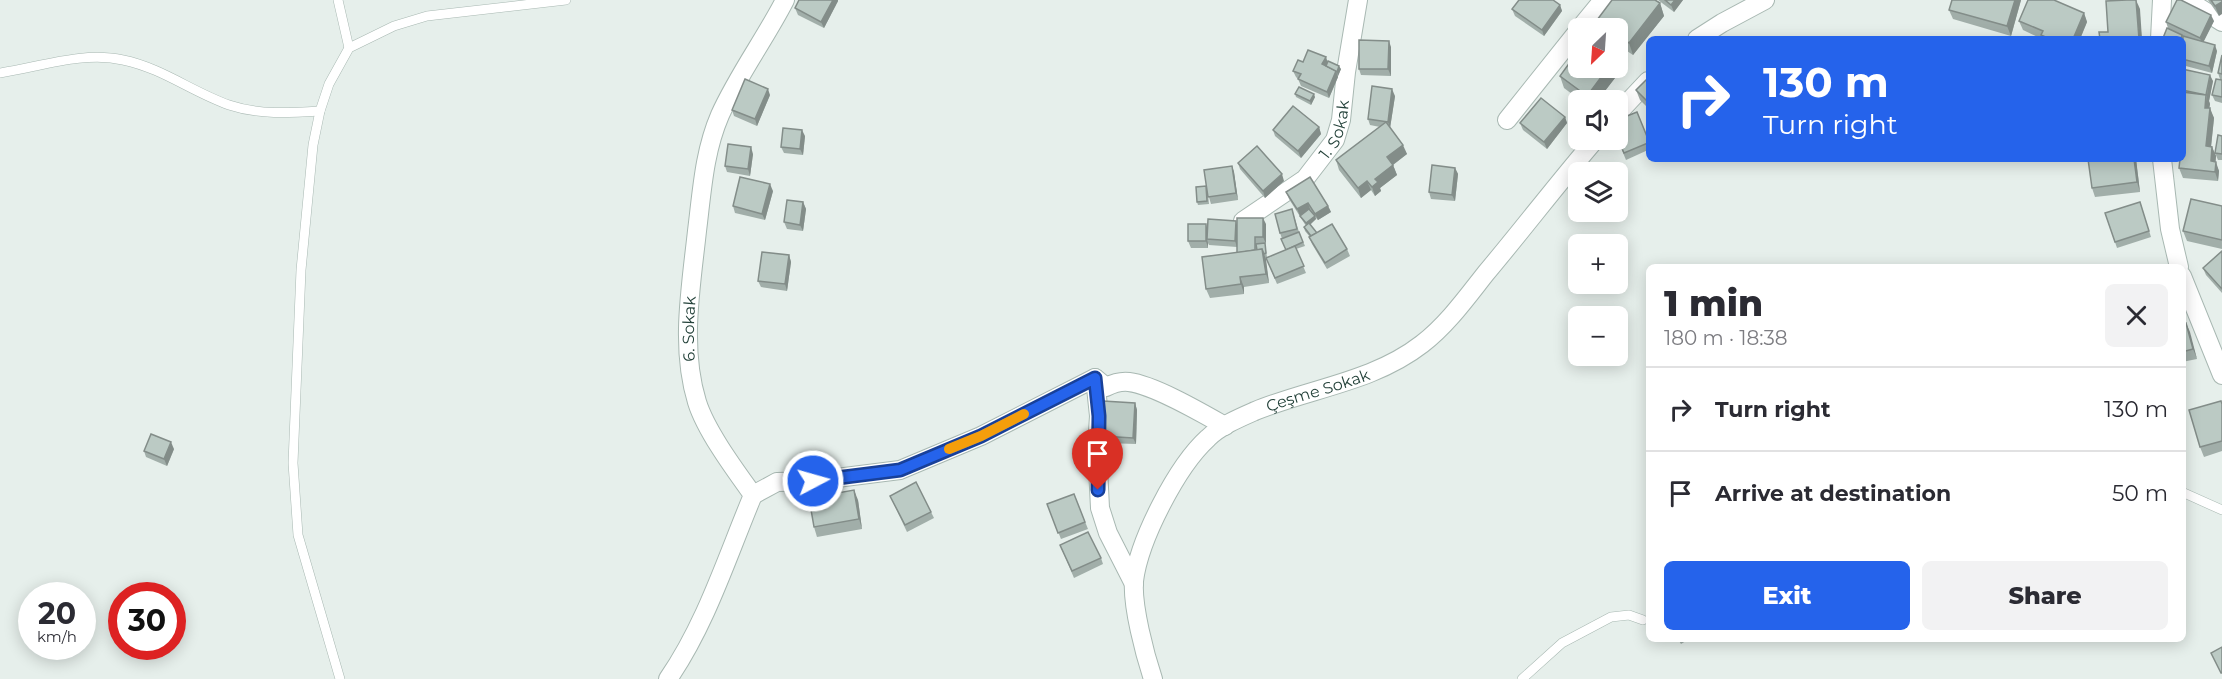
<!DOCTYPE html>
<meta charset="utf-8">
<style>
:root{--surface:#fff;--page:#f2f2f3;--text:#2b2b33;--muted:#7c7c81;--line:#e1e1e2;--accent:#2563eb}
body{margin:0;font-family:Montserrat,sans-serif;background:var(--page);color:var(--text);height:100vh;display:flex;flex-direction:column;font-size:22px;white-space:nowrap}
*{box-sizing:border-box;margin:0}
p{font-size:20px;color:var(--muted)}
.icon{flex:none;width:33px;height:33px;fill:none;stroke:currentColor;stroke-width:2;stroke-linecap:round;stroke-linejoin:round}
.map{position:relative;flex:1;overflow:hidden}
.drawer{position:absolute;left:1646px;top:264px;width:540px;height:378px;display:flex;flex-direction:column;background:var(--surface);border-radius:9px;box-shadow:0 3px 15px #0003}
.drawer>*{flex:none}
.top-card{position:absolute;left:1646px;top:36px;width:540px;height:126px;border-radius:9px;box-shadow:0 3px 15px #0003;background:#2563eb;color:#fff;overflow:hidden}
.needle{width:39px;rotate:205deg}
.controls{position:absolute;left:1568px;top:18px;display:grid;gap:12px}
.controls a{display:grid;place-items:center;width:60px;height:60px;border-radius:9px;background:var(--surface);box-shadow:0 3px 15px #0003;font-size:30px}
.speed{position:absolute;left:18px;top:582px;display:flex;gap:12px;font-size:30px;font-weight:700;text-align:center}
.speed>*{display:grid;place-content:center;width:78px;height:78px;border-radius:50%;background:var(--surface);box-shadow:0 3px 15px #0003;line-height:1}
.speed small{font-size:15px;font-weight:400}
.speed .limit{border:9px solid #d22;background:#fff;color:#111}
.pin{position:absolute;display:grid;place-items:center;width:51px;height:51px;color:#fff;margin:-62px -26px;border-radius:50% 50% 50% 0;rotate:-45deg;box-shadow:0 0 6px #0007}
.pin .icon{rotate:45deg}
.me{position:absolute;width:66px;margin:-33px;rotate:84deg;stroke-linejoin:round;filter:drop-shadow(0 0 4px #0008)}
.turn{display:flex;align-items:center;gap:21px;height:126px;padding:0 18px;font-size:27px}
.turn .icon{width:78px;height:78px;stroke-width:2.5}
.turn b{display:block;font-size:42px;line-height:51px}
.round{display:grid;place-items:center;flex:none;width:63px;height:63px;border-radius:9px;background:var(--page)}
.overview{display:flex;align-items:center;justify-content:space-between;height:102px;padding:0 18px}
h1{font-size:36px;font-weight:800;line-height:45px}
.primary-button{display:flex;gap:12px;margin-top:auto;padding:12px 18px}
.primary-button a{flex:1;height:69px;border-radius:9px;background:var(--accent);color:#fff;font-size:24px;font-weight:800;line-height:69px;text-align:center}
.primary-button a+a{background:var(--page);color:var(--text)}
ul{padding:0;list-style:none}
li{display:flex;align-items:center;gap:18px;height:84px;padding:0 18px;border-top:2px solid var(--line)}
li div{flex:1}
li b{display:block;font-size:22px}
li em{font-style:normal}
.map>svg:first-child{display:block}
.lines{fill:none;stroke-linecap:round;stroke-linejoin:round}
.lane-casing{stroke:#a8b8b2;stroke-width:10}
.street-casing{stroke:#a8b8b2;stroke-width:20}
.lane{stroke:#fff;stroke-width:9}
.street{stroke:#fff;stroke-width:18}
.wall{fill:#a1aea9}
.shaded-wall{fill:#838d89}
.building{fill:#bbcac4;stroke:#838d89;stroke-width:1.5}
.route-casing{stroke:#184099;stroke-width:15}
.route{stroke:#2563eb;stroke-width:10}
.slow{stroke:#f59e0b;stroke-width:10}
.labels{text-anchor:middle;stroke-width:4.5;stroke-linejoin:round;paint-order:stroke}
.street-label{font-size:16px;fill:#24423a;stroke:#f7fbf9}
</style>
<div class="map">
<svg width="2222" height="679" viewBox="0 0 2222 679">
<rect width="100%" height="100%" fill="#e6efeb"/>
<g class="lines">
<defs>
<g id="lane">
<path d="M338 0 349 48"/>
<path d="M0 73C40 67 83 51 123 60 162 68 192 92 229 105 259 115 289 113 320 111"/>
<path d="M2182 492 2222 510"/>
<path d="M340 679 298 535 293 463 301 270 313 145 320 111 329 84 349 48 394 26 427 16 566 0"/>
<path d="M1522 679 1562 643 1611 617 1629 615 1643 620"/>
</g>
<g id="street">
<path d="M2187 0 2222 22"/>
<path d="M1580 28 1603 0"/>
<path d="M1697 39 1722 23 1765 0"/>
<path d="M2160 39 2162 0"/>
<path d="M1617 114 1648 81"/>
<path d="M1507 120 1578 31"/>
<path d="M2162 159 2170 229 2179 267"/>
<path id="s1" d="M1243 221 1305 179 1335 140 1341 120 1346 72 1358 0"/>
<path d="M2182 276 2222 375"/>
<path d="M753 495 777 482 813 481 900 470 981 436 1095 378"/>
<path d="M1134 584 1108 533 1100 508 1097 447 1099 416 1095 378 1106 387C1114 383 1121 381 1129 382 1154 385 1202 413 1225 426"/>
<path id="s2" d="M668 679C706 624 727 557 753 495 735 470 706 431 697 402 680 347 691 287 697 231 702 191 704 152 720 115 738 75 765 39 785 0"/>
<path id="s3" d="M1153 679C1145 655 1132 606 1134 581 1139 540 1177 466 1208 438 1220 426 1239 418 1255 411 1311 388 1373 382 1422 344 1447 325 1467 297 1486 273 1523 229 1558 183 1595 140"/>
</g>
</defs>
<!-- lane casing -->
<use href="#lane" class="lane-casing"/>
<!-- street casing -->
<use href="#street" class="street-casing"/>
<!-- lane -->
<use href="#lane" class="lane"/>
<!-- street -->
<use href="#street" class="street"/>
</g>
<!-- wall -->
<g class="wall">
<path d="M1658 0H1683L1674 12Z"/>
<path d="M1952 0H2021L2011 36 1953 19 1949 10Z"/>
<path d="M2208 0H2222L2219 16Z"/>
<path d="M838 1 824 28 798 15 795 8Z"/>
<path d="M1660 3 1664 16 1633 55 1627 51 1622 57 1625 65 1598 100H1580L1564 88 1560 76 1617 28Z"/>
<path d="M1560 5 1562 11 1544 36 1515 16 1512 9Z"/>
<path d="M2084 13 2087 22 2080 39H2042L2023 30 2019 21Z"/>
<path d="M2214 21 2203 42 2217 51 2212 73 2182 65V39H2163L2168 28 2166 22Z"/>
<path d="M1391 47V76L1361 75 1359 69Z"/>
<path d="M2222 55V80L2220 79 2218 73Z"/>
<path d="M1326 57 1327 62 1341 69 1338 76V77L1329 98 1301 86 1298 79 1296 77 1293 71 1303 62Z"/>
<path d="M2182 69 2213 81 2209 101 2210 104 2209 108 2214 118 2211 147H2212L2216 156 2215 162 2219 171 2218 181 2183 178 2179 168 2182 159Z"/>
<path d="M1648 78V108L1640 100 1636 90Z"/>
<path d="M2222 80V103L2215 101 2212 95Z"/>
<path d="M1295 94 1315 97 1311 105 1296 97Z"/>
<path d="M770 95 757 126 734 116 732 110Z"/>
<path d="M1395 96 1390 128 1407 154 1393 165 1397 175 1380 188 1381 191 1375 196 1371 190 1361 198 1339 170 1336 160 1380 127 1370 125 1368 119Z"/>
<path d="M1565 117 1567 123 1547 149 1523 130 1520 123Z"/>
<path d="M1319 127 1321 134 1301 158 1275 136 1273 130Z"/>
<path d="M805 136 803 155 784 153 781 147Z"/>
<path d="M2222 136V160H2218L2215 153Z"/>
<path d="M1617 138 1648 139V150L1626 160Z"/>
<path d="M753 154 750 176 727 172 725 166Z"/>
<path d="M2136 159 2140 192 2095 197 2092 188Z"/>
<path d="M1238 163 1284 181 1265 198 1240 169Z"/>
<path d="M1232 166 1234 172 1238 200 1211 204 1208 194 1209 204 1198 205 1197 202Z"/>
<path d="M1455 168 1458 174 1455 201 1431 199 1429 192Z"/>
<path d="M773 191 765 220 735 213 733 206Z"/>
<path d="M1286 192 1328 206 1331 212 1318 220 1315 217 1316 219 1310 225 1317 233 1347 249 1350 256 1327 269 1312 244 1309 237H1310L1305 231 1304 227 1306 226 1289 199Z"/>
<path d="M803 202 806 209 803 231 787 229 784 222Z"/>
<path d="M2140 202 2151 237 2117 248 2105 213Z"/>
<path d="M2222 206V249L2187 241 2183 231Z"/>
<path d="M1292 209 1299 232 1305 246 1296 249 1306 273 1277 284 1266 258 1286 250 1280 233Z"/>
<path d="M1237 224H1266L1265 244 1267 257H1265L1269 283 1244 287V294L1210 298 1206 289 1237 253V247L1209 245 1208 243V248H1191L1188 241 1207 228Z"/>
<path d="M2222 251V293L2206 275 2203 268Z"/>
<path d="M789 255 791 262 787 291 761 287 758 281Z"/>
<path d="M2186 323 2197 359 2182 362V324Z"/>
<path d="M1135 403 1137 410 1136 444 1104 443 1102 436Z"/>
<path d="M2222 403V451L2204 457 2200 447Z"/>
<path d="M174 449 167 466 146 457 144 451Z"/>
<path d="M1074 494 1088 529 1061 539 1047 504Z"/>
<path d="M890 496 931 512 934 518 907 532Z"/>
<path d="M858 500 862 529 817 537 814 527Z"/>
<path d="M1060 545 1101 558 1103 564 1074 578Z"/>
<path d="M1678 639H1689L1681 644Z"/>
</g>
<!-- shaded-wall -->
<g class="shaded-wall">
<path d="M833 0H838V1L824 28 821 22Z"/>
<path d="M1675 0H1683L1674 12 1671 5Z"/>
<path d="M2015 0H2021L2011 36 2007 26Z"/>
<path d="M2136 0 2140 9 2142 39H2139Z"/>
<path d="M2222 2V14L2219 16 2215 6Z"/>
<path d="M1660 3 1664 16 1633 55 1629 43Z"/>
<path d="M1560 5 1562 11 1544 36 1542 30Z"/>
<path d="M2084 13 2087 22 2080 39H2073Z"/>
<path d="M2211 15 2214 21 2202 45 2200 38Z"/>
<path d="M1623 38 1627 51 1622 57 1625 65 1598 100H1588L1587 96 1608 68H1617V46Z"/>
<path d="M1389 41 1391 47V76L1388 69Z"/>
<path d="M2215 45 2217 51 2212 73 2209 66Z"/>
<path d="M1326 57 1328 64 1326 68 1322 64Z"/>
<path d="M1339 66 1341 69 1338 76 1337 72Z"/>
<path d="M1336 71 1338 77 1329 98 1327 92Z"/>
<path d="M2210 75 2213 81 2209 101 2210 104 2208 117 2205 108Z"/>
<path d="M768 89 770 95 757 126 755 119Z"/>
<path d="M1392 89 1395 96 1390 128 1388 122Z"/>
<path d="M1314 94 1315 97 1311 105 1310 101Z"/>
<path d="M2210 108 2214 118 2210 156 2206 146Z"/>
<path d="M1565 117 1567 123 1547 149 1544 142Z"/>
<path d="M1319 127 1321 134 1301 158 1298 151Z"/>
<path d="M802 130 805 136 803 155 800 149Z"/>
<path d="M1403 145 1407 154 1390 167 1387 157Z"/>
<path d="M751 147 753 154 750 176 748 169Z"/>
<path d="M2212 147 2216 156 2215 171 2211 161Z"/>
<path d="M2134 159H2136L2140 192 2137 182Z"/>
<path d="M2216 162 2219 171 2218 181 2215 172Z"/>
<path d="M1393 165 1397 175 1380 188 1381 191 1375 196 1372 187 1375 179Z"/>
<path d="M1232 166 1234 172 1238 200 1236 193Z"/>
<path d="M1455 168 1458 174 1455 201 1452 195Z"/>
<path d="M1282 174 1284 181 1265 198 1263 191Z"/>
<path d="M1367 181 1371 190 1361 198 1358 188Z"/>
<path d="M770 184 773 191 765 220 762 214Z"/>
<path d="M803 202 806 209 803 231 800 225Z"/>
<path d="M1308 203 1310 209 1300 216 1297 209Z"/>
<path d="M1328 206 1331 212 1318 220 1315 214Z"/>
<path d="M1315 216 1316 219 1307 227 1306 223Z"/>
<path d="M1263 218 1266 224V244L1263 237Z"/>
<path d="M1236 221 1238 228 1237 247 1235 241Z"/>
<path d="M1206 224 1208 231 1207 239 1208 243V248L1206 241Z"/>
<path d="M1262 249 1266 259 1269 283 1266 274Z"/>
<path d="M789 255 791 262 787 291 785 284Z"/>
<path d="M1240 277 1244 287V294L1241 284Z"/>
<path d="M2186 323 2190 332 2197 359 2193 349Z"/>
<path d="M1135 403 1137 410 1136 444 1133 438Z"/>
<path d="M171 442 174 449 167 466 164 459Z"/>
<path d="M854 490 858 500 862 529 859 519Z"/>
</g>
<!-- building -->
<g class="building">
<path d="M799 0H833L821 22 795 8Z"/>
<path d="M1519 0H1553L1560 5 1542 30 1512 9Z"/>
<path d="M1612 0H1655L1660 3 1629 43 1623 38 1617 46V28H1591Z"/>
<path d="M1665 0H1675L1671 5Z"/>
<path d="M1952 0H2015L2007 26 1949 10Z"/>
<path d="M2028 0H2054L2084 13 2073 39H2050L2041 35 2043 31 2019 21Z"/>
<path d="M2127 0H2136L2139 39H2100L2099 32H2108L2106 1Z"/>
<path d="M2177 0H2181L2211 15 2200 38 2166 22Z"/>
<path d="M2211 0H2222V2L2215 6Z"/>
<path d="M2167 28 2182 35 2181 39 2163 38Z"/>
<path d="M2183 36 2215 45 2209 66 2182 59Z"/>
<path d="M1359 40 1389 41 1388 69H1359Z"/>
<path d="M1308 50 1326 57 1322 64 1336 71 1327 92 1298 79 1301 74 1293 71 1298 60 1303 62Z"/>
<path d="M1578 51V68H1608L1587 96 1560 76Z"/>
<path d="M2222 55V74L2218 73Z"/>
<path d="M1328 61 1339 66 1337 72 1336 71 1326 66Z"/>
<path d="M2182 69 2210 75 2206 95 2182 90Z"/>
<path d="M1648 78V102L1636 90Z"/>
<path d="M745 79 768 89 755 119 732 110Z"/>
<path d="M2216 79 2222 80V97L2212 95Z"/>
<path d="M1372 86 1392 89 1388 122 1368 119Z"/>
<path d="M1299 87 1314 94 1310 101 1295 94Z"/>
<path d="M2182 92 2206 95 2205 108H2210L2206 146 2212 147 2211 161 2216 162 2215 172 2179 168 2180 159H2182Z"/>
<path d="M1541 98 1565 117 1544 142 1520 123Z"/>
<path d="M1293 106 1319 127 1298 151 1273 130Z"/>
<path d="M1637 112 1648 139V143L1624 153 1617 137V120Z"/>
<path d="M1386 122 1403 145 1387 157 1393 165 1375 179 1378 182 1372 187 1367 181 1358 188 1336 160Z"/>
<path d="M783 128 802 130 800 149 781 147Z"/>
<path d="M2218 135 2222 136V154L2215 153Z"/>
<path d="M728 144 751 147 748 169 725 166Z"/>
<path d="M1257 146 1282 174 1263 191 1238 163Z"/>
<path d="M2088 159H2134L2137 182 2092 188Z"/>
<path d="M1432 165 1455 168 1452 195 1429 192Z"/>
<path d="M1232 166 1236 193 1208 197 1204 170Z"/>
<path d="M740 177 770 184 762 214 733 206Z"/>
<path d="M1310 177 1328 206 1315 214 1308 203 1297 209 1286 192Z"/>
<path d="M1206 186 1207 201 1197 202 1196 187Z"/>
<path d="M2191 199 2222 206V240L2183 231Z"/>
<path d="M787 200 803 202 800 225 784 222Z"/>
<path d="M2140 202 2149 231 2115 242 2105 213Z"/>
<path d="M1292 209 1297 229 1280 233 1275 214Z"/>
<path d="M1309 209 1315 216 1306 223 1300 216Z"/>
<path d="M1237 218H1263V237H1255V250L1237 253Z"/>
<path d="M1208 219 1236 221 1235 241 1207 239Z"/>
<path d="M1309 223 1317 233 1311 236 1304 227Z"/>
<rect x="1188" y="224" width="18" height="17"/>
<path d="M1332 224 1347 249 1325 263 1309 237Z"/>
<path d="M1299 232 1303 242 1286 250 1281 239Z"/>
<path d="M1265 243 1266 253 1264 254 1262 249 1257 250 1256 244Z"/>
<path d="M1295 246 1304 266 1275 278 1266 258Z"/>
<path d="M1262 249 1266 274 1240 277 1241 284 1206 289 1202 257Z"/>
<path d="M2222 251V289L2203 268Z"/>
<path d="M762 252 789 255 785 284 758 281Z"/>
<path d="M2186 323 2193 349 2182 352V324Z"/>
<path d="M1103 401 1135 403 1133 438 1102 436Z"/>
<path d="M2221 401 2222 404V441L2200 447 2189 410Z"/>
<path d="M151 434 171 442 164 459 144 451Z"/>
<path d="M916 482 931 512 905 525 890 496Z"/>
<path d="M854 490 859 519 814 527 809 498Z"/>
<path d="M1074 494 1085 522 1058 533 1047 504Z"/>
<path d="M1088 532 1101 558 1072 571 1060 545Z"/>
<path d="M2222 647V673H2221L2211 653Z"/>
</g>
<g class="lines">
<defs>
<path id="route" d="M813 481 900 470 981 436 1095 378 1099 416 1098 490"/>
</defs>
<!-- route casing -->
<use href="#route" class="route-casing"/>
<!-- route -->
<use href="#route" class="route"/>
<!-- slow -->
<path class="slow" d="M949 449 981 436 1024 414"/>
</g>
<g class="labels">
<!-- street labels -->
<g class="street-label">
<text dy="6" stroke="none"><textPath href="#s1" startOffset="134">1. Sokak</textPath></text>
<text dy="6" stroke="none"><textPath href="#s2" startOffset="386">6. Sokak</textPath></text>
<text dy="6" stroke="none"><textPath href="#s3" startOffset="384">Çeşme Sokak</textPath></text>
</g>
</g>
</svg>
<div class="controls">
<a><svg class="needle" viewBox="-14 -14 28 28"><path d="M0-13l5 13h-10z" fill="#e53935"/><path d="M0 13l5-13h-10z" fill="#7c7c81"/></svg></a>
<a><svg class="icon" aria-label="sound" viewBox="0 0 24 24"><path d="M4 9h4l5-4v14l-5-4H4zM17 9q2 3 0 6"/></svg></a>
<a><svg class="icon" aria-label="layers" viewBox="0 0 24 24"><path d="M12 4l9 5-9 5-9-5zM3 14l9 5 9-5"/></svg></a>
<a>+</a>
<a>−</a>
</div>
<div class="speed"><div>20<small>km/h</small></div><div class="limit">30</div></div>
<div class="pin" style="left:1098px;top:490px;background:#d93025"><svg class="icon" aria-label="arrive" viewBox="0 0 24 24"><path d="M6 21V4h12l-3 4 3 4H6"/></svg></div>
<svg class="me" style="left:813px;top:481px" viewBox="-20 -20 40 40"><circle r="17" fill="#2563eb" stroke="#fff" stroke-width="3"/><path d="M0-11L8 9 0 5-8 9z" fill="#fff"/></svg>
<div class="top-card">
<div class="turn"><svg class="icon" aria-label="right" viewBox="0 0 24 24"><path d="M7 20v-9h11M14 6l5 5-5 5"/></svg><div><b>130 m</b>Turn right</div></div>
</div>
<section class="drawer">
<div class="overview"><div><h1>1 min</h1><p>180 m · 18:38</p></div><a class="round"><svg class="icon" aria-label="close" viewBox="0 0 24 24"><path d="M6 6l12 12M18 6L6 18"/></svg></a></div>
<ul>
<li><svg class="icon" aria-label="right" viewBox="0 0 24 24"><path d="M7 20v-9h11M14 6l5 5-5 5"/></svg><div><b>Turn right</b></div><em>130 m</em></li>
<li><svg class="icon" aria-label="arrive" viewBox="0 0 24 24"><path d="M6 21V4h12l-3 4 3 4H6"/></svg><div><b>Arrive at destination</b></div><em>50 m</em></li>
</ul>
<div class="primary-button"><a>Exit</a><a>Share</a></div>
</section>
</div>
